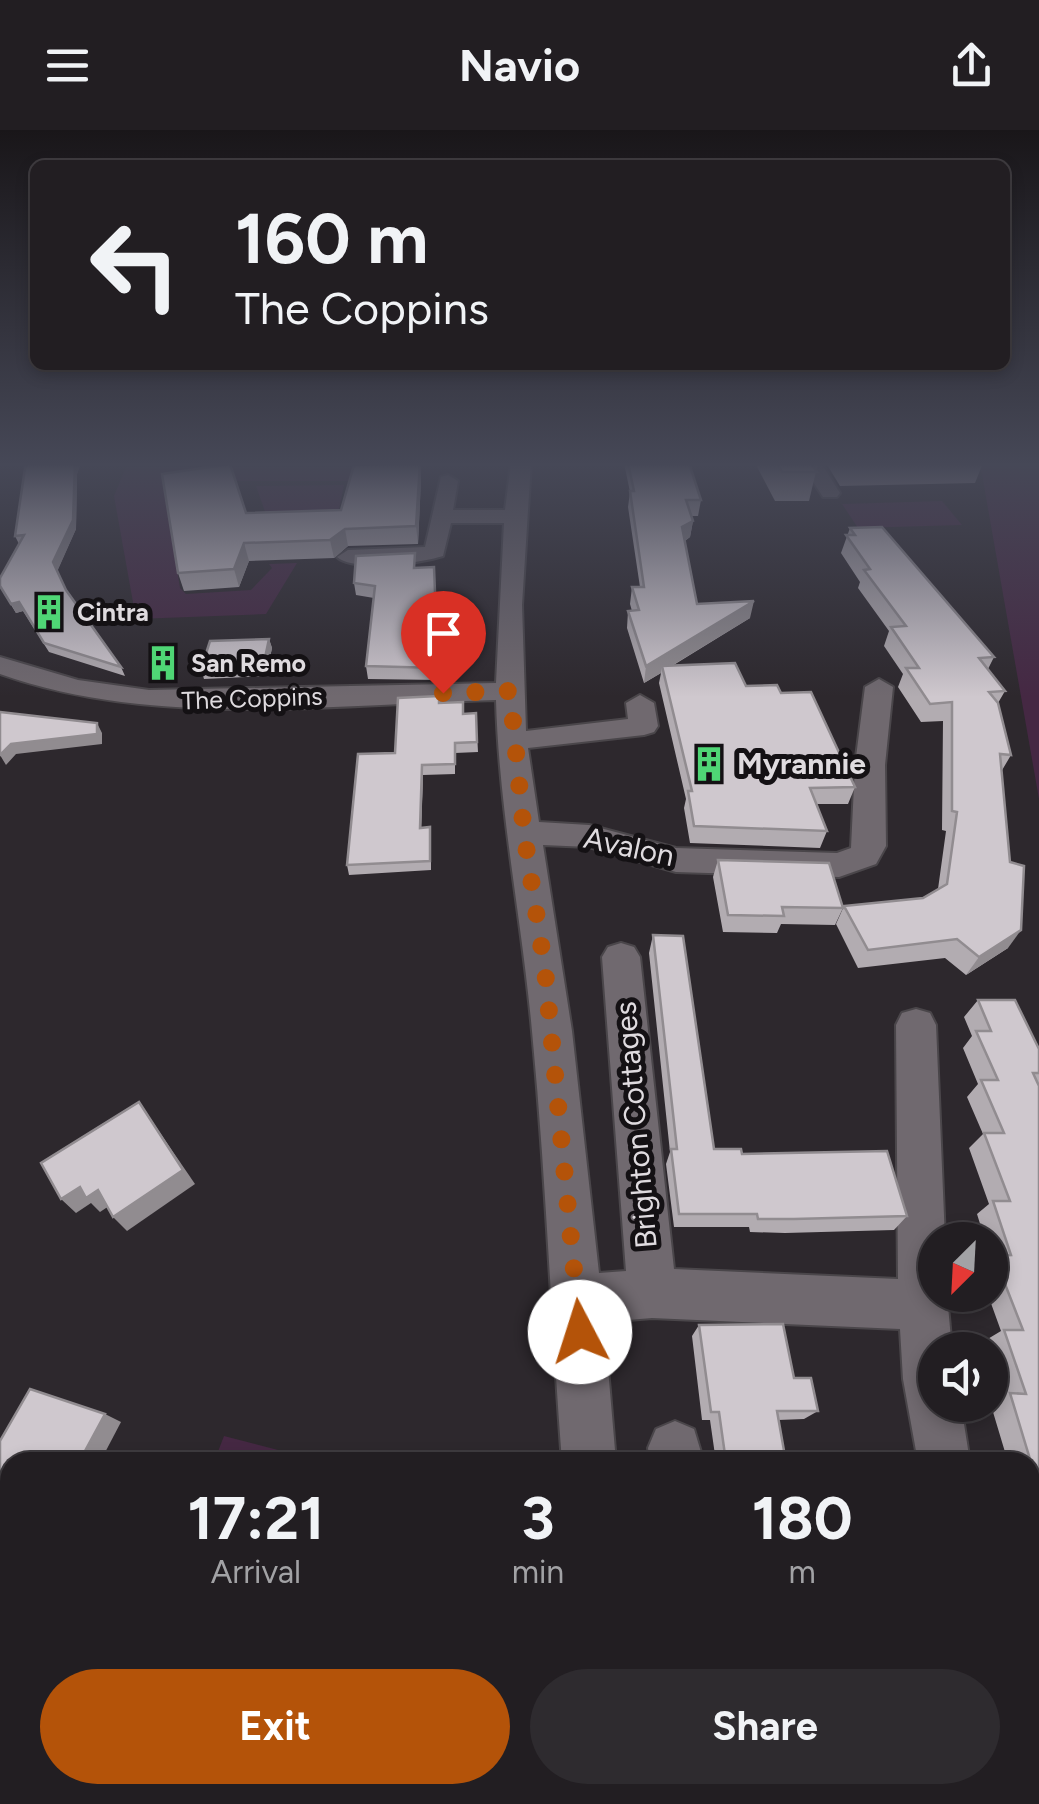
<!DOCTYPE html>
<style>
:root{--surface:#221e22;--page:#2e2b2f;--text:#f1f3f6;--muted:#a2a2a5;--line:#3f3c40;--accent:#b45309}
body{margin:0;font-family:Figtree,sans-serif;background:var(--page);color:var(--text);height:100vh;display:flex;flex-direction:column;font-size:38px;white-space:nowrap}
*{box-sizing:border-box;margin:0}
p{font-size:32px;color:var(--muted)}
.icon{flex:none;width:55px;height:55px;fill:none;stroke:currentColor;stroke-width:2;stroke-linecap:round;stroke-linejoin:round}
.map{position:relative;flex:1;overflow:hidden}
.drawer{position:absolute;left:0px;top:1322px;width:1040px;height:352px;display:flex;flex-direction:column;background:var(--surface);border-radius:30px 30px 0 0;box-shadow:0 5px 15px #0003,0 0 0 2px var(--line)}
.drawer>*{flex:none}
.top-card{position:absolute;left:30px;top:30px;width:980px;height:210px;border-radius:15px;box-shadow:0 5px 15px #0003,0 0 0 2px var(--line);background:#221e22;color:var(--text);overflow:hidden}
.needle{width:65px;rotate:204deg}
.tools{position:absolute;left:918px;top:1092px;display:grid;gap:20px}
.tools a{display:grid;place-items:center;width:90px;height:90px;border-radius:50%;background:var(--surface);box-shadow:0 5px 15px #0003,0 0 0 2px var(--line);font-size:50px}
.pin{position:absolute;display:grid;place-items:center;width:85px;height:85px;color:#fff;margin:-102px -42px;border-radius:50% 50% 50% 0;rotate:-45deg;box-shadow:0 0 10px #0007}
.pin .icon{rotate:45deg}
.me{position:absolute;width:110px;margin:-55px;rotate:355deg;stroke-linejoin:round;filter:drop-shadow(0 0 8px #0008)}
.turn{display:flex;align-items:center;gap:35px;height:210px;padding:0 40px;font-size:45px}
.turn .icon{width:130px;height:130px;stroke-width:2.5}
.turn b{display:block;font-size:70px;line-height:85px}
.eta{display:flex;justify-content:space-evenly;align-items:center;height:170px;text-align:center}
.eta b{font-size:60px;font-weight:700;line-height:70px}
.action{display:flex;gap:20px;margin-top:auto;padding:20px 40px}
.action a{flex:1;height:115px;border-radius:60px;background:var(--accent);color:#fff;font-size:40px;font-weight:700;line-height:115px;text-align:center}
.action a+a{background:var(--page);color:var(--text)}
header{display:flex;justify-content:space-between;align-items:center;height:130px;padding:0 40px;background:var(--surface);font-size:45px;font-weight:700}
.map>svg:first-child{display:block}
.green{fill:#452843}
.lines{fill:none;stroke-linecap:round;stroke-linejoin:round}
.minor-casing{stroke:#4a464a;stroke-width:4}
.minor{fill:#70696f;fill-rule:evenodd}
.wall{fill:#b2acb1}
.shaded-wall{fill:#918c90}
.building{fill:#cfc8ce;stroke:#918c90;stroke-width:2.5}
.route{stroke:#b45309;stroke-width:18;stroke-dasharray:0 32.4}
.labels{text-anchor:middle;stroke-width:10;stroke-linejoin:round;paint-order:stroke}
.far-poi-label{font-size:25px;font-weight:bold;fill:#dfdbdf;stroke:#141114;text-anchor:start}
.far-street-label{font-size:25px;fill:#dfdbdf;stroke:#141114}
.poi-label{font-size:30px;font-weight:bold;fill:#dfdbdf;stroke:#141114;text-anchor:start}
.street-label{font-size:30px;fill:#dfdbdf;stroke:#141114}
</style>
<header><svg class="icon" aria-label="menu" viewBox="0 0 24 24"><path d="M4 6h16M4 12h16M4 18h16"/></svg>Navio<svg class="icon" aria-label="share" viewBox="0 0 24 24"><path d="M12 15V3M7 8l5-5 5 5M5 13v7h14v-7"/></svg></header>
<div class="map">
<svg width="1039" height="1674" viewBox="0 0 1039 1674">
<rect width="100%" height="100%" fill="#2d282d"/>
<!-- green -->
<g class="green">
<path d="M980 333H1039V669Z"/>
<path d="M126 337H363L360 351H231L165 363 180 458 186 464 251 460 272 438 269 434 297 433 266 484 136 489 114 366Z"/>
<path d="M344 355 336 394 270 396 256 356Z"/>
<path d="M942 371 962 395 858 398 842 374Z"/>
<path d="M224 1306 324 1332H214Z"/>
</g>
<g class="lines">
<defs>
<g id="minor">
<path d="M511 333H531L522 475 526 601 628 589 626 573 640 565 654 573 658 596 654 602 644 605 528 618 539 692 589 695 676 718 837 723 851 718 855 635 865 557 879 549 893 557 885 635 886 716 876 734 839 747 676 742 589 717 543 715 572 901 599 1143 626 1141 602 827 608 817 621 813 634 817 640 827 674 1139 898 1149 896 895 902 883 916 879 930 883 936 895 945 1110H935V1165H947L952 1220H935V1275H961L970 1332H918L903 1249 900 1199 652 1188 604 1192 616 1332H562C551 1189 546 1045 532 901 522 790 499 681 496 570 334 574 155 599 0 544V527L78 550 149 560 496 553 504 393H451L443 426C421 433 353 442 337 427L348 420 425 417 441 347 448 345 458 351 453 380H505Z"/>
<path d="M801 333H821L840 363 837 367H823Z"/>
<path d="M675 1291 694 1299 704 1332H650L648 1318 656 1299Z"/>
<rect x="566" y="1665" width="68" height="9"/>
<path d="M672 1665H740L741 1674H673Z"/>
</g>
</defs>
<!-- minor casing -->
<use href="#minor" class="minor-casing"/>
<!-- minor -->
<use href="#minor" class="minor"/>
</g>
<!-- wall -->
<g class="wall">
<path d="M28 333H81L77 344 76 399 57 441 66 460 121 537 125 546 49 522 23 481 16 483 0 457 19 414 15 406Z"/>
<path d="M420 333 421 350 418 414 348 416 334 428 249 431 239 457 184 461 178 443 246 383 341 380Z"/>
<path d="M624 333H689L701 370 698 386H691L693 391 690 407 685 411 697 474 750 488 672 536 746 556 781 563 855 657 848 674H817L827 701 820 718 690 713 684 678 686 669 659 553 661 543 644 553 627 498 628 481H632L630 474 632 457H640L628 377 630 362Z"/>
<path d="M755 333H818L809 371H775Z"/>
<path d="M826 333H983L975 353 840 356Z"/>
<path d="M850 398 994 527 988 539 1005 561 998 573 1011 625 1001 642 1008 818 966 845 945 828 858 838 836 794 844 776 923 768 938 759 946 701 942 700 943 591 921 592 898 557 903 544 884 516 889 501 858 458 860 452 841 423Z"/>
<path d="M434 437 439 550 368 549 366 536 374 468 356 465 354 453 416 438Z"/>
<path d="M269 509 272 518 266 546 204 549 201 539Z"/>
<path d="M439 573 463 584 476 583 478 622 455 623V644L423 645 421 697 431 707V740L349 745 347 735 395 623Z"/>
<path d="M718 730 843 778 835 795 781 794 777 803 723 802 713 747Z"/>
<path d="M653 805 714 1019 742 1024 907 1086 894 1100 785 1103 750 1102 749 1097H674L666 1034 670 1022 649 823Z"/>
<path d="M978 870 1039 919V1345H1030V1332H1008L990 1272 1004 1266 986 1210 1001 1201 988 1165H990V1110H985L977 1084 989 1074 969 1018 983 1004 967 967 978 954 963 918 972 906 964 887Z"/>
<path d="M699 1195 794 1248 818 1281 804 1289 778 1290 786 1332H716L710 1290H702L692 1206Z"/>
<path d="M762 1665H841L843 1674H764Z"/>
</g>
<!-- shaded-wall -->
<g class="shaded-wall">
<path d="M75 333H81L77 344 76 399 57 442 53 432Z"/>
<path d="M420 333 421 350 418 414 416 396Z"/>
<path d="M693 391 690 407 680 414 682 397Z"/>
<path d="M345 399 348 416 334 428 330 410Z"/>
<path d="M244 413 249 431 239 457 234 439Z"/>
<path d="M754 471 750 488 663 541 662 536 661 543 644 553 646 536Z"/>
<path d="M19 472 23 481 16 483 11 474Z"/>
<path d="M269 509 272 518 266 546 263 537Z"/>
<path d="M97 593 102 603V614L16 624 6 635 0 625 11 614Z"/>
<path d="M422 635 423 645 421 707 420 698Z"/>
<path d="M1021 800 1008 818 966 845 979 827Z"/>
<path d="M139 972 195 1054 127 1101 113 1087Z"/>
<path d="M80 1057 98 1060 112 1074 100 1082 91 1073 76 1083 61 1069Z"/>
<path d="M105 1284 121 1292 100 1332H79Z"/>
<path d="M10 1465V1497L0 1498V1484Z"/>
</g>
<!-- building -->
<g class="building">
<path d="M28 333H75L73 390 53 432 66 460 121 537 44 513 19 472 11 474 0 456V448L24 405 15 406 25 338Z"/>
<path d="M420 333 416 396 345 399 330 410 244 413 234 439 178 443 162 344 230 334 246 383 341 380 354 335Z"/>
<path d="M628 333H689L701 370H686L693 391 682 397 697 474 754 471 646 536 628 481 639 480 632 457H644L630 361H634Z"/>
<path d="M777 333H811L817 342H782Z"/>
<path d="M882 397 994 527 979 528 1005 561 989 562 998 573 1011 625 1000 624 1010 732 1024 736 1021 800 979 827 957 809 868 820 844 776 923 768 947 754 957 682 952 681V572L930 574 906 538H919L891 497 906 496 864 440 870 439 846 405H855L850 398Z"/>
<path d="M415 423 414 438 434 437 438 538 366 536 375 456 354 453 356 426Z"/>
<path d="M269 509 263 537 201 539 210 511Z"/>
<path d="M735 533 746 556 777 555 781 563 811 562 855 657 810 658 827 701 694 696 688 661H692L662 536Z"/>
<path d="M439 566V573L463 572V584L476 583 477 612 455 613V634L422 635 420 698 430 697V731L347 735 358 624 395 623 398 568Z"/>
<path d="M0 582 97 593V604L11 614 0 625Z"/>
<path d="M718 730 829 733 843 778 782 777 784 786 728 785Z"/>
<path d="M653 805 683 806 714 1019H741L742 1024 887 1021 907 1086 794 1089H758L757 1084H679L671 1019H677Z"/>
<path d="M978 870H1015L1039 919V943H1033L1039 956V1339H1033L1010 1263 1026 1264 1004 1200H1023L994 1126 1011 1125 993 1071H1010L984 1003H1004L981 950H998L976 901H991Z"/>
<path d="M139 972 183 1040 113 1087 98 1060 86 1068 80 1057 61 1069 41 1033Z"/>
<path d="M783 1194 794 1248H811L818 1281H777L786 1332H726L719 1282H711L699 1195Z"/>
<path d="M30 1259 105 1284 79 1332H10V1465L0 1484V1311Z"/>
<path d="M404 1665H493V1674H403Z"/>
<path d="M774 1665H841L843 1674H775Z"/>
</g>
<!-- sky -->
<linearGradient id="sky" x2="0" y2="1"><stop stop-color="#191619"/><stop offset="0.59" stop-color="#464857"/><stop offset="1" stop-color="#464857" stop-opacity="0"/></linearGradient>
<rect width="1039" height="567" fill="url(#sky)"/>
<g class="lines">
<!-- route -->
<path class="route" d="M443 563 510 561 524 703 545 840 580 1202"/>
</g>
<!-- icons -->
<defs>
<symbol id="building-bare" viewBox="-9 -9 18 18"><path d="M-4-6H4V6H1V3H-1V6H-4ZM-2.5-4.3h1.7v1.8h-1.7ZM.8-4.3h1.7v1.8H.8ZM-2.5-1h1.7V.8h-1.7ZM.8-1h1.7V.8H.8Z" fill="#4fd675" stroke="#141114" stroke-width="2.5" paint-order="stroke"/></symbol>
</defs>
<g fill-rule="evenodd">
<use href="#building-bare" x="24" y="457" width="50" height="50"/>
<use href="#building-bare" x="138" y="508" width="50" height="50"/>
<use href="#building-bare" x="684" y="609" width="50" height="50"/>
</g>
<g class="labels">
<!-- far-poi labels -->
<g class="far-poi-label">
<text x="77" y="491">Cintra</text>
<text x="191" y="542">San Remo</text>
</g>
<!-- far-street labels -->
<g class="far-street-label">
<text transform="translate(252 568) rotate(-2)" y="9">The Coppins</text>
</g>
<!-- poi labels -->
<g class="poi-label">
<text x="737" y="644">Myrannie</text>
</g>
<!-- street labels -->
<g class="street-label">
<text transform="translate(629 717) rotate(12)" y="10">Avalon</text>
<text transform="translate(636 995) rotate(-95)" y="10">Brighton Cottages</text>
</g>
</g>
</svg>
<div class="tools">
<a><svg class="needle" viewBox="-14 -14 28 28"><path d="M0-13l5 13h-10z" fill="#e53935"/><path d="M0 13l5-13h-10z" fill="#a2a2a5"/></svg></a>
<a><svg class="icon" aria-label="sound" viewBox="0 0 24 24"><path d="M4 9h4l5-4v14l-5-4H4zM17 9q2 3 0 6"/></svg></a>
</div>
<div class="pin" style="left:443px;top:563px;background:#d93025"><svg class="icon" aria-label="arrive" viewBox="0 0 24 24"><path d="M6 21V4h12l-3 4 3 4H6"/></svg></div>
<svg class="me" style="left:580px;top:1202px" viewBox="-20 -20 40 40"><circle r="19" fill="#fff"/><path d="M0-13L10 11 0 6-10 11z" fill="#b45309"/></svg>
<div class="top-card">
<div class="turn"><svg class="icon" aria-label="left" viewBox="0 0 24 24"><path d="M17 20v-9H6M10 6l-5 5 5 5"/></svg><div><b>160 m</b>The Coppins</div></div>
</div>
<section class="drawer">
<div class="eta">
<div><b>17:21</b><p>Arrival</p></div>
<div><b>3</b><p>min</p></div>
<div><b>180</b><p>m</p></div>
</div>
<div class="action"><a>Exit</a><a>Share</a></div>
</section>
</div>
